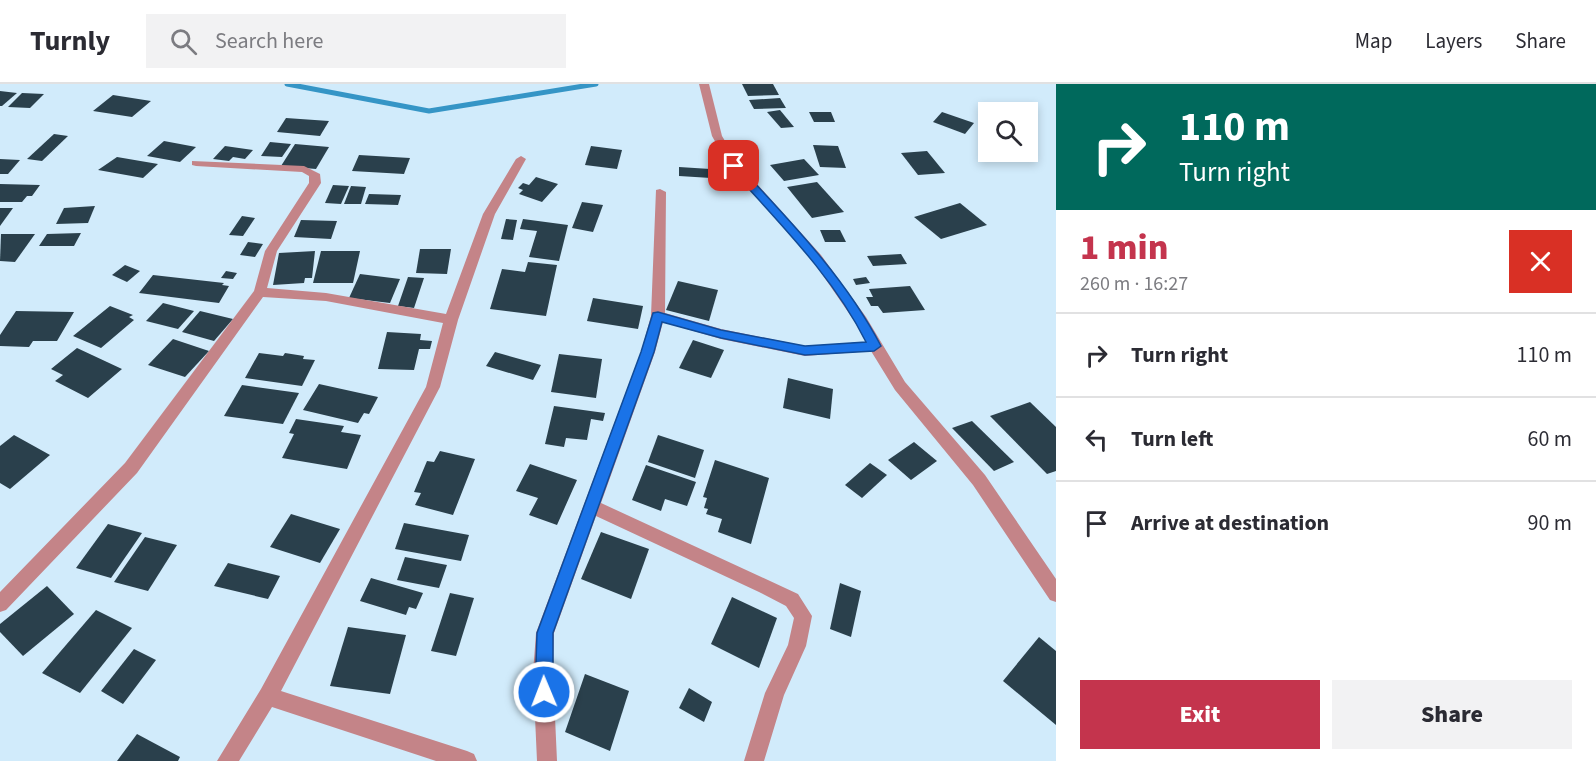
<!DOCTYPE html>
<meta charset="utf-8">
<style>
:root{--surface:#fff;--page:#f2f2f3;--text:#2b2b33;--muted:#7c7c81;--line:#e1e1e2;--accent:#c4344d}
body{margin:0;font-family:"Source Sans 3",sans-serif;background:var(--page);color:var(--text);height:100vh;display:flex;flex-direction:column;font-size:22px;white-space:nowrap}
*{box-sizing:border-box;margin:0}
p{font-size:20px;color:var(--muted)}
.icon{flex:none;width:33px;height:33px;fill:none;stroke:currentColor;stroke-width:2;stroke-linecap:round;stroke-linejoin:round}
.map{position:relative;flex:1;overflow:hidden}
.details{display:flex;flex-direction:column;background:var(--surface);width:540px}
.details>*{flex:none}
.hud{background:#00695c;color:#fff;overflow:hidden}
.controls{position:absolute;left:978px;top:18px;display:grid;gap:12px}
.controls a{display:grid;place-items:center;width:60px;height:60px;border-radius:0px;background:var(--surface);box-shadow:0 3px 9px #0003;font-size:30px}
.pin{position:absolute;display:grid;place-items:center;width:51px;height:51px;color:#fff;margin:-26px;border-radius:12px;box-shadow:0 3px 9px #0006}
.me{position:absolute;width:66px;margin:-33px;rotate:359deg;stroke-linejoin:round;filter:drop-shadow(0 0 4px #0008)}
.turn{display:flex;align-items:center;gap:21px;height:126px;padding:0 24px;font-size:27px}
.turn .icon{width:78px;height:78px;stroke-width:2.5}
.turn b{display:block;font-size:42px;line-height:51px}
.round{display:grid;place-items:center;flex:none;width:63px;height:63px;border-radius:0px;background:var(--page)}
.overview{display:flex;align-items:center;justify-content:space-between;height:102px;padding:0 24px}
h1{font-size:36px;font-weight:800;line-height:45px;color:var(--accent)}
.primary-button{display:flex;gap:12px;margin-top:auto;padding:12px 24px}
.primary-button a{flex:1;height:69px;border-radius:0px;background:var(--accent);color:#fff;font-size:24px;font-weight:800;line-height:69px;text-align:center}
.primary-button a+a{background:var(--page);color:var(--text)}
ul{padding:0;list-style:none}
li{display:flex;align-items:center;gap:18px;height:84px;padding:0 24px;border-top:2px solid var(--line)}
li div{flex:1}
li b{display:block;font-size:22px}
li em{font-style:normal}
header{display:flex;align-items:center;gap:36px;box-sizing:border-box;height:84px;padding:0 30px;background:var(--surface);border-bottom:2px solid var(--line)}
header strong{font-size:28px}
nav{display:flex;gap:33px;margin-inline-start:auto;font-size:21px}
.search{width:420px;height:54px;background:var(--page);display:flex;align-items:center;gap:15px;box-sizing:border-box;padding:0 21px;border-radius:0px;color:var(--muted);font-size:22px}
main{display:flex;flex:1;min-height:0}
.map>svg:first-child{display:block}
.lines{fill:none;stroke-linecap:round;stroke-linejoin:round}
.stream{stroke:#3595c6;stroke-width:5}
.building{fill:#2a404c}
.street{fill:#c48488;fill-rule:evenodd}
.route{fill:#1a73e8;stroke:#114b97;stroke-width:1.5}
</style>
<header>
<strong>Turnly</strong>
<div class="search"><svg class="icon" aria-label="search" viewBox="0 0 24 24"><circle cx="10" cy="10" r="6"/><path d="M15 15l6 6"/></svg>Search here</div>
<nav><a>Map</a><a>Layers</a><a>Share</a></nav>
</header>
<main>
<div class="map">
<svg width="1056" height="677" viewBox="0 0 1056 677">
<rect width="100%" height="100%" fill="#d1ebfb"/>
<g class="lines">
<!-- stream -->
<path class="stream" d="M287 0 429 27 596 0"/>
</g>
<!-- building -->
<g class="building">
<path d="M742 0H773L779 11 748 12Z"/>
<path d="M0 7 17 9 2 22H0Z"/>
<path d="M22 9 44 10 30 24 8 23Z"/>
<path d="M113 11 151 17 132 33 93 27Z"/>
<path d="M780 14 786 24 754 25 749 16Z"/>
<path d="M780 26 794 43 781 44 767 28Z"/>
<path d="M809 28H831L835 38H814Z"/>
<path d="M942 28 974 39 965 50 933 38Z"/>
<path d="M286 34 329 37 320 52 277 48Z"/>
<path d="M54 50 68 52 42 77 27 75Z"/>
<path d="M164 57 196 63 180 78 147 72Z"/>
<path d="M270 58 291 60 282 73 261 72Z"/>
<path d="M295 60 329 63 316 85 281 82Z"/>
<path d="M813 61 838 62 846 84 820 83Z"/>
<path d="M225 62 253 66 245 75 233 73 229 77 213 75Z"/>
<path d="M591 62 622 66 617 85 585 81Z"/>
<path d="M927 67 945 89 918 91 901 69Z"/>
<path d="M359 71 410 74 404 90 352 87Z"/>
<path d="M117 73 158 80 143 94 98 86Z"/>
<path d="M0 75 20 76 8 90H0Z"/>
<path d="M804 75 819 91 784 97 770 81Z"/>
<path d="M679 83 726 86 727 95 679 92Z"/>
<path d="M536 93 558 100 542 118 519 110 523 106 518 104 523 99 529 101Z"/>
<path d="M817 98 844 128 812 134 787 103Z"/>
<path d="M0 100 40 101 32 112H27L22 118H0Z"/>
<path d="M333 101 349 102 341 120 325 119Z"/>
<path d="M351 102 366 103 361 120H344Z"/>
<path d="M369 110 401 111 398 121 365 120Z"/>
<path d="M582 118 603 121 593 148 572 144Z"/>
<path d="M960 119 987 141 941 155 914 133Z"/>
<path d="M95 122 88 139 56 140 64 124Z"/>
<path d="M0 124H13L0 142Z"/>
<path d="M242 132 255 134 243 152 229 151Z"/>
<path d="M506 135 517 136 513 156 501 155Z"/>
<path d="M523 135 568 141 559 177 529 173 537 147 520 145Z"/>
<path d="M301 136 337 137 331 155 294 153Z"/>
<path d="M820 146H840L846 158H825Z"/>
<path d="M81 149 74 162H39L47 150Z"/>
<path d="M35 150 15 178 0 177 1 150Z"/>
<path d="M248 158 263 160 255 173 240 171Z"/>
<path d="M420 165H451L447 190 416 189Z"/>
<path d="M315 167 312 194H305L304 199 273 201 279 169Z"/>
<path d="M321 167H360L353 199H313Z"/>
<path d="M901 170 907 180 873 182 867 172Z"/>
<path d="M528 178 557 181 546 232 490 225 502 185 525 188Z"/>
<path d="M125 181 140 187 127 198 112 191Z"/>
<path d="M226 187 237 189 233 195 221 194Z"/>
<path d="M360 190 400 195 390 219 349 214Z"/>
<path d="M153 191 224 199 222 201 229 202 219 219 139 209Z"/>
<path d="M408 193 424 194 414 224 398 222Z"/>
<path d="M866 193 870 199 856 201 853 195Z"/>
<path d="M678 197 718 206 709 237 666 226Z"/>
<path d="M910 202 925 226 883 229 878 222H871L866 213H873L869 205Z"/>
<path d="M593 214 643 222 638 245 587 237Z"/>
<path d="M163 219 194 227 178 245 146 237Z"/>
<path d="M110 222 133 231 129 233 134 236 101 264 73 252Z"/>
<path d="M16 227 74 228 57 257H33L29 263 0 262V251Z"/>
<path d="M200 227 233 235 214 257 182 248Z"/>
<path d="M387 248 421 250 420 256 432 257 430 265H419L414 286 378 285Z"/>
<path d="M173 255 209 267 185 293 148 281Z"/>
<path d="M693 256 724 266 711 294 679 284Z"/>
<path d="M77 264 122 285 88 314 55 297 63 291 51 285Z"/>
<path d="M495 268 541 281 533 296 486 282Z"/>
<path d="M259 269 283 272 285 269 304 272 303 275 315 276 302 302 245 294Z"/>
<path d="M559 270 602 275 596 314 551 308Z"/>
<path d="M788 294 833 305 830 335 783 324Z"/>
<path d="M319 300 378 313 369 330 364 329 358 339 303 326Z"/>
<path d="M242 301 299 309 283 340 224 332Z"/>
<path d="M1030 318 1056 343V387L1047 390 990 332Z"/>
<path d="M554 322 605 329 603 337 591 335 587 356 566 354 564 363 545 360Z"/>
<path d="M296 335 344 342 341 348 361 351 347 385 282 374 294 350 289 349Z"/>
<path d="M972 337 1014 378 994 387 952 344Z"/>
<path d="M14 351 50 371 10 405 0 399V362Z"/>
<path d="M658 351 704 366 695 394 648 378Z"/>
<path d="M914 358 937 377 911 396 888 376Z"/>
<path d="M440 367 475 375 453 431 415 421 421 409 414 408 427 377 434 378Z"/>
<path d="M715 376 769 394 751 460 718 448 722 435 706 430 708 425 704 424 707 414 703 413Z"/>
<path d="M870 379 887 391 862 414 845 401Z"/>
<path d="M530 380 577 396 557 441 529 431 538 414 516 407Z"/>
<path d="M646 381 696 398 687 422 665 415 661 427 632 416Z"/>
<path d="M291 430 340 445 320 479 270 463Z"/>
<path d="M404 439 469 451 461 477 395 465Z"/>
<path d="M108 440 142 449 111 494 76 484Z"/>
<path d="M601 448 649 465 631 515 581 495Z"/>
<path d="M145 453 177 461 148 507 114 498Z"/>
<path d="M405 473 447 481 439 504 397 496Z"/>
<path d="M228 479 280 492 268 515 214 502Z"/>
<path d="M371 494 423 509 416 525 409 523 406 531 360 517Z"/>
<path d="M840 499 861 507 851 553 830 545Z"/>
<path d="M47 502 74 530 23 572 0 548V540Z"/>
<path d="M450 509 474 514 456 572 431 567Z"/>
<path d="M732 513 777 534 759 584 711 560Z"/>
<path d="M96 526 132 544 80 609 42 589Z"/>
<path d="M348 543 406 551 390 610 330 602Z"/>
<path d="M1039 553 1056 567V641L1003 597Z"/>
<path d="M134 565 156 576 123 620 101 607Z"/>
<path d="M585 590 629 607 610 667 565 648Z"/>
<path d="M689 604 712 618 704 638 679 624Z"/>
<path d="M137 650 180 673 178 677H117Z"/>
</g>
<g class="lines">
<!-- street -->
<g class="street">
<path d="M699 0H709L722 52 739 80 821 171 866 233 905 298 985 391 1056 495V518L1050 516 973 401 895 306 871 267 805 272 721 255 663 238 655 268 601 419 798 510 812 532 806 562 784 611 764 677H744L765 609 788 561 794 534 786 522 759 508 596 432 554 549 553 589 557 677H537L533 589 536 549 641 268 651 232 656 106 660 105 666 108 665 229 721 245 805 262 866 258 855 238 813 177 729 82 712 52Z"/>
<path d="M521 72 526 75 495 130 458 236 440 303 281 607 467 667 474 670 477 677H436L272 623 239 677H217L261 605 426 303 443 239 326 217 263 213 137 389 6 526 0 528V508L125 379 254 207 265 167 309 99V92L302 88 196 82 192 81V77L304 82 320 90 321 99 277 167 267 204 326 209 446 230 483 130 516 75Z"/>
</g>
</g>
<!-- route -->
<path class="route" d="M730 80H737C790 137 845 193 881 262L874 267 805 271 721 254 662 238 654 268 553 549V608L550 614 544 616 538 614 535 608 537 549 641 268 653 229 658 228 721 246 805 262 866 258C833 192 779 139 730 84Z"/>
</svg>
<div class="controls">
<a><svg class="icon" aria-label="search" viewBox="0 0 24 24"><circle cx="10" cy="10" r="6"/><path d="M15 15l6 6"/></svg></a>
</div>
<div class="pin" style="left:734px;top:82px;background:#d93025"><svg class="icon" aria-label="arrive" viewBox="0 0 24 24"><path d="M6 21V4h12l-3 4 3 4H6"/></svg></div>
<svg class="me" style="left:544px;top:608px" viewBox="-20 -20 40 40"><circle r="17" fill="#1a73e8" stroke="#fff" stroke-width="3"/><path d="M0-11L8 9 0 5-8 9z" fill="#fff"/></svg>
</div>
<section class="details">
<div class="hud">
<div class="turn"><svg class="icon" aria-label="right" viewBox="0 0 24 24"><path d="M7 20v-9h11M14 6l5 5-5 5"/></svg><div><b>110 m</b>Turn right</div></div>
</div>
<div class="overview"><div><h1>1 min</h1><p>260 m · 16:27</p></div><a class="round" style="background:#d93025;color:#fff"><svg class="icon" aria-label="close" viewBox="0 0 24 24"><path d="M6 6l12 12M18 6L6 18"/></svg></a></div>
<ul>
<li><svg class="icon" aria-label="right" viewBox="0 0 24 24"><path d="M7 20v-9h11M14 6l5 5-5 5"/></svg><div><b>Turn right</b></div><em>110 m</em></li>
<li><svg class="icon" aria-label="left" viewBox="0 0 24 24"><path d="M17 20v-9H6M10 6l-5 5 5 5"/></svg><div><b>Turn left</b></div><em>60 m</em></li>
<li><svg class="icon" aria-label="arrive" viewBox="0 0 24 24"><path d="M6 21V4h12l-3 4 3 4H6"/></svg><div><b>Arrive at destination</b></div><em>90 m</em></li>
</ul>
<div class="primary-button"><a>Exit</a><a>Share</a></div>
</section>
</main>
